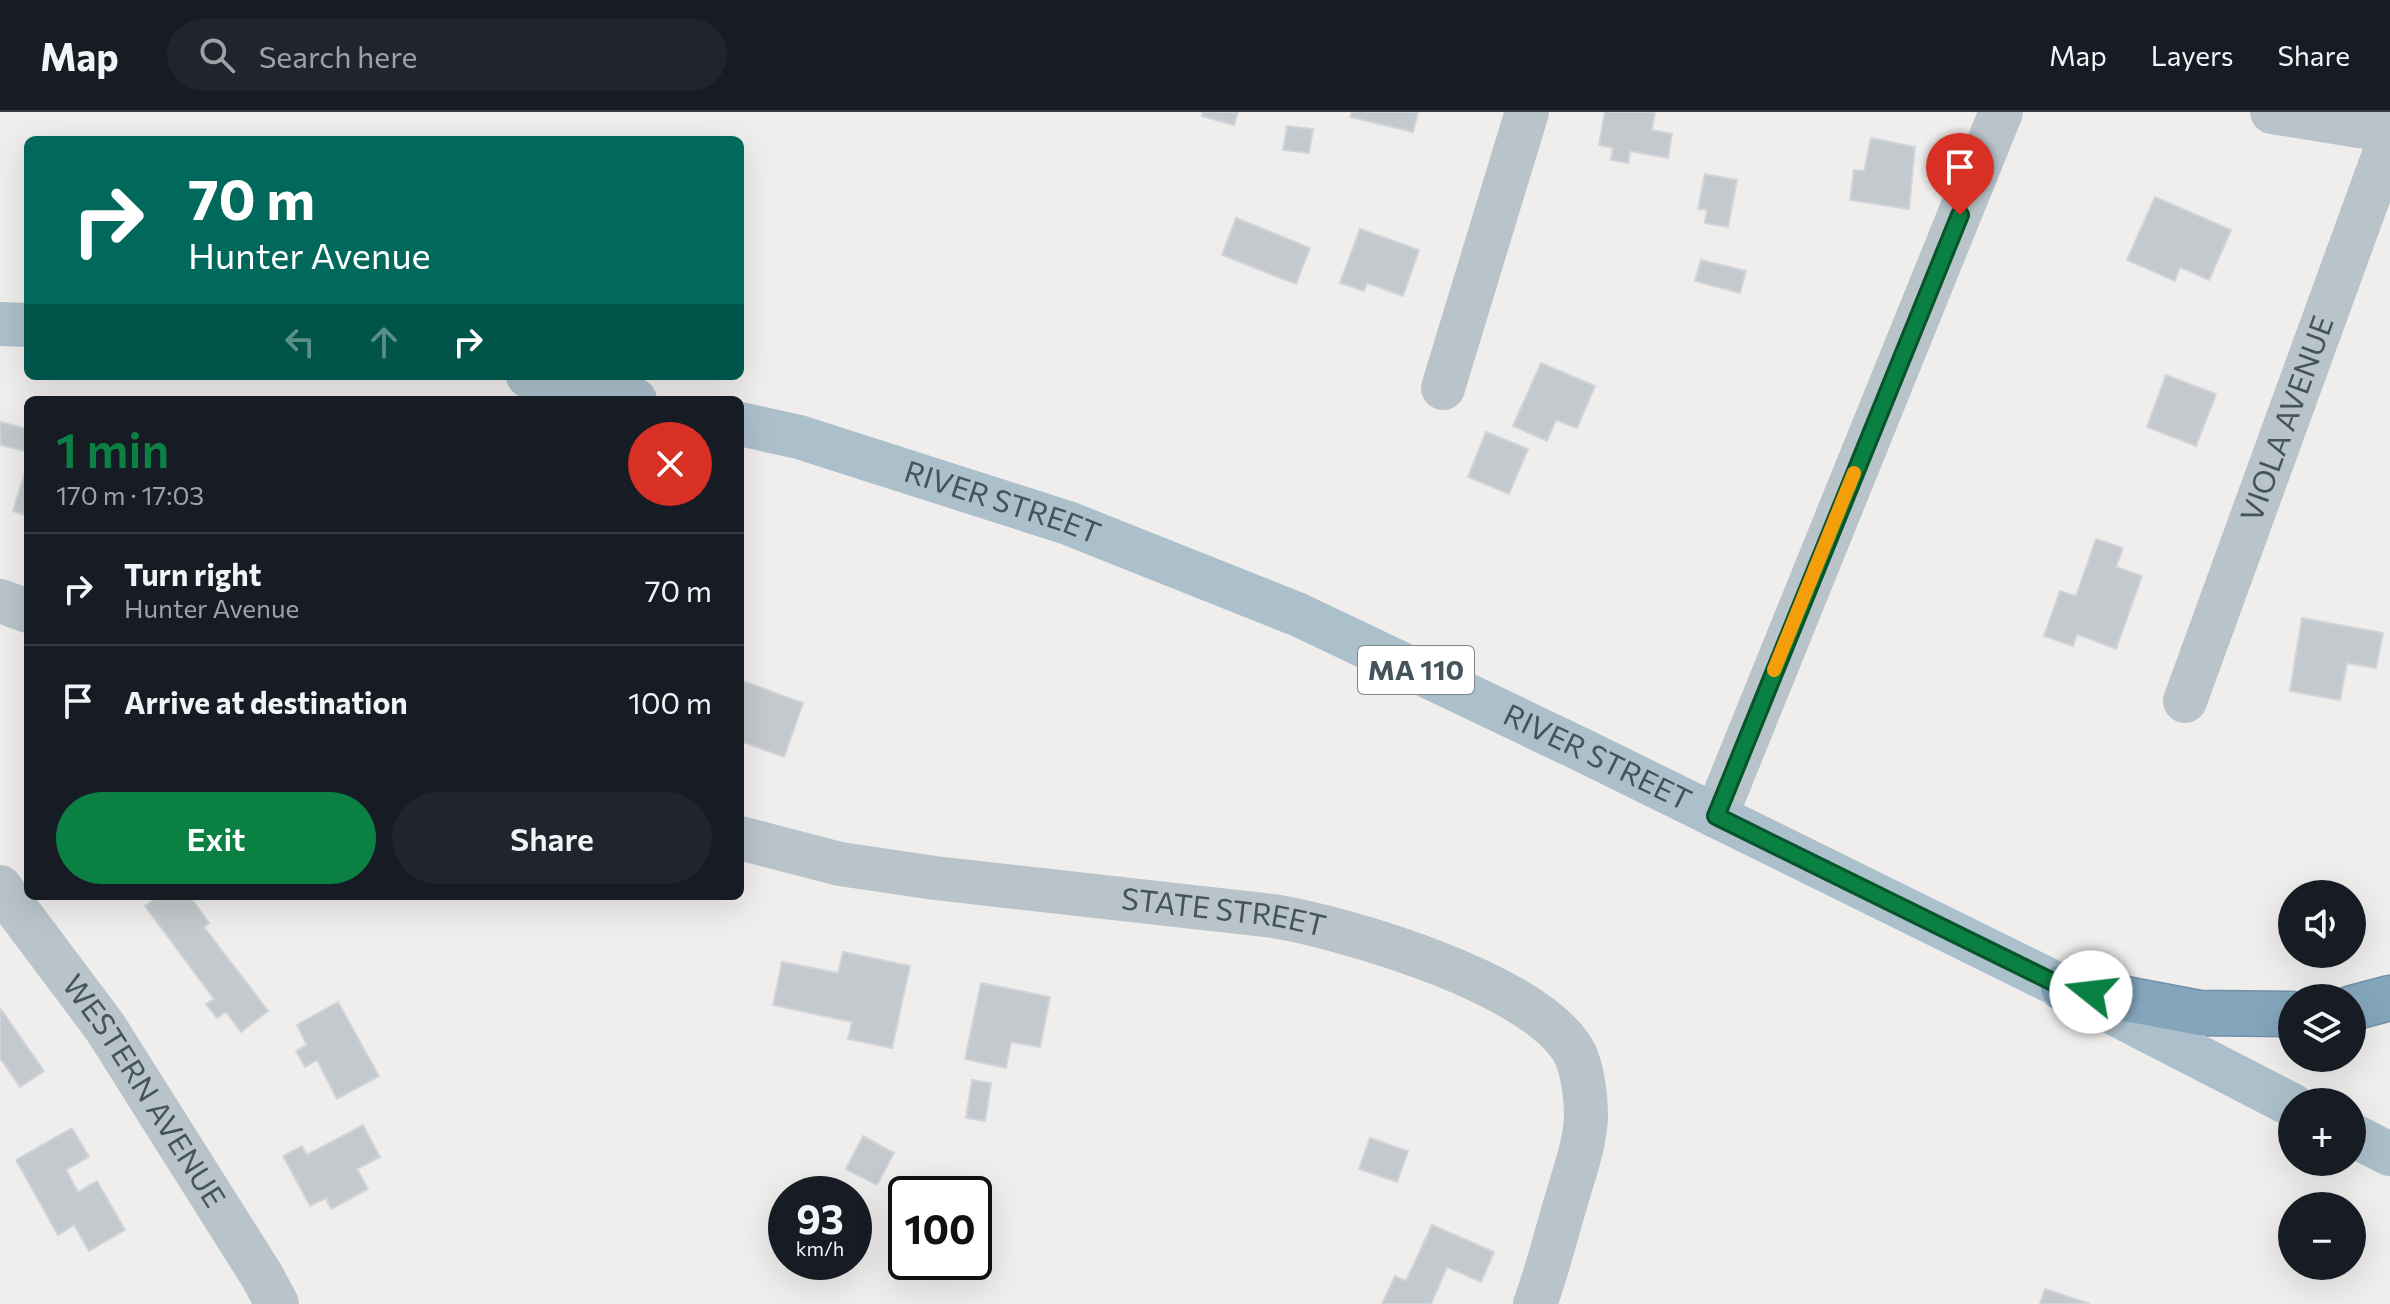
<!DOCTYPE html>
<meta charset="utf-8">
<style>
:root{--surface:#171b24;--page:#20242c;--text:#f1f3f6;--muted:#9ea1a6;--line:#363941;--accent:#0b8043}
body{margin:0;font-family:Commissioner,sans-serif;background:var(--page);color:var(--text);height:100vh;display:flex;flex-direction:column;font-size:30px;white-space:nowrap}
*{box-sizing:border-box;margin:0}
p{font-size:26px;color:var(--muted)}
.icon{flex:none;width:44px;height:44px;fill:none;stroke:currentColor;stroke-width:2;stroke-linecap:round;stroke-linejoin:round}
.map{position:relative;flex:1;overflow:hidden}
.side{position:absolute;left:24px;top:284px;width:720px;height:504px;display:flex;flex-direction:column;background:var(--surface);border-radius:12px;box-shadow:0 8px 32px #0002}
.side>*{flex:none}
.guide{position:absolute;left:24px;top:24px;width:720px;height:244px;border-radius:12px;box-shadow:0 8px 32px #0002;background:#00695c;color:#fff;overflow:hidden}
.controls{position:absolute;left:2278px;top:768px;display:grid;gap:16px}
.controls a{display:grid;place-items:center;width:88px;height:88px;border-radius:50%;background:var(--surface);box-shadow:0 8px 32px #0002;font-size:40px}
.speed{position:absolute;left:768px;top:1064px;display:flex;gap:16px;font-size:40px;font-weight:700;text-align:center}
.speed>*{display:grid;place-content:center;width:104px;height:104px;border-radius:50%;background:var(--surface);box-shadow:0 8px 32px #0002;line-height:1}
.speed small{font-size:20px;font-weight:400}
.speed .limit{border:4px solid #111;border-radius:12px;background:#fff;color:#111}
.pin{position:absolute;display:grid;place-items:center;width:68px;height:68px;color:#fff;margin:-82px -34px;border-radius:50% 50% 50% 0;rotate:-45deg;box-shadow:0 0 8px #0007}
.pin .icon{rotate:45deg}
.me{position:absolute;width:88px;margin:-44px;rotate:286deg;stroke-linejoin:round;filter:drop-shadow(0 0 6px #0008)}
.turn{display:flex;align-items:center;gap:28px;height:168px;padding:0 32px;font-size:36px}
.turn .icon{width:104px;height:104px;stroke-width:2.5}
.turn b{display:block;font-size:56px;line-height:68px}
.lanes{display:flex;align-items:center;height:76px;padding:0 32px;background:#0003;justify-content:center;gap:40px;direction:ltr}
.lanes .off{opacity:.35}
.round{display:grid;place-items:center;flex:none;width:84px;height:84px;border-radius:42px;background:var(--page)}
.headline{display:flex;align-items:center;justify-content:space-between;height:136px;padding:0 32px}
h1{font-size:48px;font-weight:600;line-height:60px;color:var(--accent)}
.action{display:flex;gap:16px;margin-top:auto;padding:16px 32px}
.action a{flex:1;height:92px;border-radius:48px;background:var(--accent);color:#fff;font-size:32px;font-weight:600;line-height:92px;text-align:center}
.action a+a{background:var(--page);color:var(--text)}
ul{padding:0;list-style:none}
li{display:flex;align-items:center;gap:24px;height:112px;padding:0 32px;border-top:2px solid var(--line)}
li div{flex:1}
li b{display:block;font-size:30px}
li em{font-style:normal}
header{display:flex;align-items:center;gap:48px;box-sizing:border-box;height:112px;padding:0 40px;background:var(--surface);border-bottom:2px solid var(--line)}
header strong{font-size:38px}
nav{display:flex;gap:44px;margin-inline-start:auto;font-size:28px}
.search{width:560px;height:72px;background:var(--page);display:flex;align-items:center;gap:20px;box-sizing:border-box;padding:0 28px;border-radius:44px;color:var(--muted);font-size:30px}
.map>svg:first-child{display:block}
.building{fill:#c4c9cd;stroke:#d1d4d9;stroke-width:2}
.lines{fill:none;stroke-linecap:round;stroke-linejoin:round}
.highway-casing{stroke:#7091a8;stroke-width:47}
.minor{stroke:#b8c4ca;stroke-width:44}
.major{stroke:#acc0cc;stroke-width:44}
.highway{stroke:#84a6bc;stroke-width:44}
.route-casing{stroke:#07532c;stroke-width:20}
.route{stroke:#0b8043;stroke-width:14}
.slow{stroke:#f59e0b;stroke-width:14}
.labels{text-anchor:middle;stroke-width:8;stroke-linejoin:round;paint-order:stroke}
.shield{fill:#fff;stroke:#7d878c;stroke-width:2}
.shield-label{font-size:28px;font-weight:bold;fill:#45535a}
.street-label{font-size:30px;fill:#45535a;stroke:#fff}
</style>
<header>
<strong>Map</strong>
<div class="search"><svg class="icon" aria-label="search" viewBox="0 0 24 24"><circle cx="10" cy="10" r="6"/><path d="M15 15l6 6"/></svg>Search here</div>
<nav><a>Map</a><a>Layers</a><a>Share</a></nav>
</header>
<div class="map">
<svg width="2390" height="1192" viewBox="0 0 2390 1192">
<rect width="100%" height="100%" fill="#f0eded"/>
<!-- building -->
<g class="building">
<path d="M1203 0H1238L1234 13 1202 4Z"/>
<path d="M1352 0H1418L1413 20 1350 5Z"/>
<path d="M1605 0H1655L1652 18 1672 22 1668 46 1630 39 1628 51 1611 48 1613 36 1599 33Z"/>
<path d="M1287 14 1313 17 1309 41 1283 38Z"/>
<path d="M1871 26 1915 35 1909 97 1850 88 1854 58 1864 59Z"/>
<path d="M1705 62 1737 68 1728 115 1705 111 1707 98 1698 97Z"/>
<path d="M2155 85 2231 118 2209 168 2180 155 2175 169 2127 148Z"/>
<path d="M1236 106 1310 136 1296 172 1222 143Z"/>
<path d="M1360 117 1419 138 1403 184 1367 171 1364 179 1340 171Z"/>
<path d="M1701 148 1746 159 1740 181 1695 169Z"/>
<path d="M1541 251 1595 274 1577 316 1556 308 1547 329 1513 314Z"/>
<path d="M2166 263 2216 282 2196 334 2147 315Z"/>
<path d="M0 310 28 317 25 339 0 333Z"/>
<path d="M1486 320 1528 337 1509 382 1468 365Z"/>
<path d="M25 360 28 361V404L13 399Z"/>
<path d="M2096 427 2123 436 2116 455 2142 464 2116 537 2077 522 2073 534 2044 524 2060 479 2076 484Z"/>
<path d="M2302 506 2383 521 2376 556 2347 551 2340 588 2290 579Z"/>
<path d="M740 568 803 591 784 645 740 629Z"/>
<path d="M159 784H190L209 811 204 815 268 899 241 920 226 900 217 906 206 892 214 887 145 794Z"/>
<path d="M843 840 910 854 892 936 848 927 852 910 773 893 782 850 838 861Z"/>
<path d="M981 871 1050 885 1040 935 1011 930 1006 956 965 947Z"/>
<path d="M338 890 379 964 337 987 317 948 305 955 296 939 307 933 297 913Z"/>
<path d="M0 896 44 959 20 975 0 946Z"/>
<path d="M972 968 991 971 985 1009 966 1006Z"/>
<path d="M363 1013 380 1045 357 1057 368 1077 331 1097 326 1086 310 1094 283 1044 302 1034 307 1043Z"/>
<path d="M72 1016 89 1045 66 1058 78 1080 97 1069 125 1118 89 1139 74 1113 58 1123 16 1048Z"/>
<path d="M863 1024 894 1041 877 1073 846 1057Z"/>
<path d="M1370 1026 1408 1039 1397 1070 1359 1057Z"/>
<path d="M1432 1113 1494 1140 1481 1170 1447 1155 1431 1192H1382L1395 1164 1406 1169Z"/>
<path d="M2045 1177 2090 1192H2040Z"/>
</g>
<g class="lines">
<defs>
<g id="highway">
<path d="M2063 875 2200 901 2292 902"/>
<path d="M2352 896 2390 886"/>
</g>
</defs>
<!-- highway casing -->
<use href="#highway" class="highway-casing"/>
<!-- minor -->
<g class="minor">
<path d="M2272 0 2390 19"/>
<path d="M1443 276 1527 0"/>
<path d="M0 489 28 499"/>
<path id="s1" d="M2185 589 2390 26"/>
<path d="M1716 704 2001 0"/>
<path id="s2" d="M740 726 840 752 935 766 1273 804C1346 816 1543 873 1576 944 1583 961 1586 986 1586 1004 1585 1034 1573 1064 1565 1093 1555 1126 1547 1160 1535 1192"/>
<path id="s3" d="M0 775 105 915 262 1164 277 1192"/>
</g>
<!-- major -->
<g class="major">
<path d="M0 212 28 213"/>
<path d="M528 264 635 288"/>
<path id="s4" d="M740 312 799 325 1068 411 1299 503 1578 636 2063 875 2292 993"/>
<path d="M2352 1023 2390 1042"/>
</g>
<!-- highway -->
<use href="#highway" class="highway"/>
</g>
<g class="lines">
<defs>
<path id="route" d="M1960 103 1716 704 2063 875 2091 880"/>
</defs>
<!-- route casing -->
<use href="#route" class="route-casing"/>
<!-- route -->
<use href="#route" class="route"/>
<!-- slow -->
<path class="slow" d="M1774 558 1854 361"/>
</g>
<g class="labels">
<!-- shield labels -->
<rect class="shield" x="1358" y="534" width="116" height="48" rx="6"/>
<g class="shield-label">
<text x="1416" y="568">MA 110</text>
</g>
<!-- street labels -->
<g class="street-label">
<text dy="10" stroke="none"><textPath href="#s1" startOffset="300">VIOLA AVENUE</textPath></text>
<text dy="10" stroke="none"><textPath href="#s4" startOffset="274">RIVER STREET</textPath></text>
<text dy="10" stroke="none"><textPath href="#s4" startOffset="922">RIVER STREET</textPath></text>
<text dy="10" stroke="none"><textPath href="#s2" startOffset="490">STATE STREET</textPath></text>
<text dy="10" stroke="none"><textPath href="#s3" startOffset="250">WESTERN AVENUE</textPath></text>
</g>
</g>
</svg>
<div class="controls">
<a><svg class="icon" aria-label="sound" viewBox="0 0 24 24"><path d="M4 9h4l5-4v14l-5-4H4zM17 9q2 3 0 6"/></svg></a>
<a><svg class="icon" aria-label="layers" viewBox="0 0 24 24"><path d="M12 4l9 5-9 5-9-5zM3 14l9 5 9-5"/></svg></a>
<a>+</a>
<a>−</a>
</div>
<div class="speed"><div>93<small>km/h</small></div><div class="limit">100</div></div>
<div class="pin" style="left:1960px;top:103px;background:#d93025"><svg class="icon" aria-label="arrive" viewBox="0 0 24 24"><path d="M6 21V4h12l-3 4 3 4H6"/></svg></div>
<svg class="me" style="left:2091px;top:880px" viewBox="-20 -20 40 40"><circle r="19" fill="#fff"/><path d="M0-13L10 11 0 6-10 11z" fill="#0b8043"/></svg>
<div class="guide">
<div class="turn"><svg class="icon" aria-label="right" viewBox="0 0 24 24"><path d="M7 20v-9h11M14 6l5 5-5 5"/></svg><div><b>70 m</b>Hunter Avenue</div></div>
<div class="lanes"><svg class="icon off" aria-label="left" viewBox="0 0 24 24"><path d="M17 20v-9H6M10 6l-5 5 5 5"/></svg><svg class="icon off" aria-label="ahead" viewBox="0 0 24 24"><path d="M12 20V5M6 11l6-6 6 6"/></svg><svg class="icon" aria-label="right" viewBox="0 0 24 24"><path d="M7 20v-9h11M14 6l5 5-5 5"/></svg></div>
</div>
<section class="side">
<div class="headline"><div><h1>1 min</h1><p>170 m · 17:03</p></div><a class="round" style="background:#d93025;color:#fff"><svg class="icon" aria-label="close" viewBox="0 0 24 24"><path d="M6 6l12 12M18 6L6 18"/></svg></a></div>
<ul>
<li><svg class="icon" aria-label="right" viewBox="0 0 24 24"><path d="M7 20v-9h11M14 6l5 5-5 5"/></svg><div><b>Turn right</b><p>Hunter Avenue</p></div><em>70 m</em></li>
<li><svg class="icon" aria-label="arrive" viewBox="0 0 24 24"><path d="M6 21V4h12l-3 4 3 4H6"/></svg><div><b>Arrive at destination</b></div><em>100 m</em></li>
</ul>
<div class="action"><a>Exit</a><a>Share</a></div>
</section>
</div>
